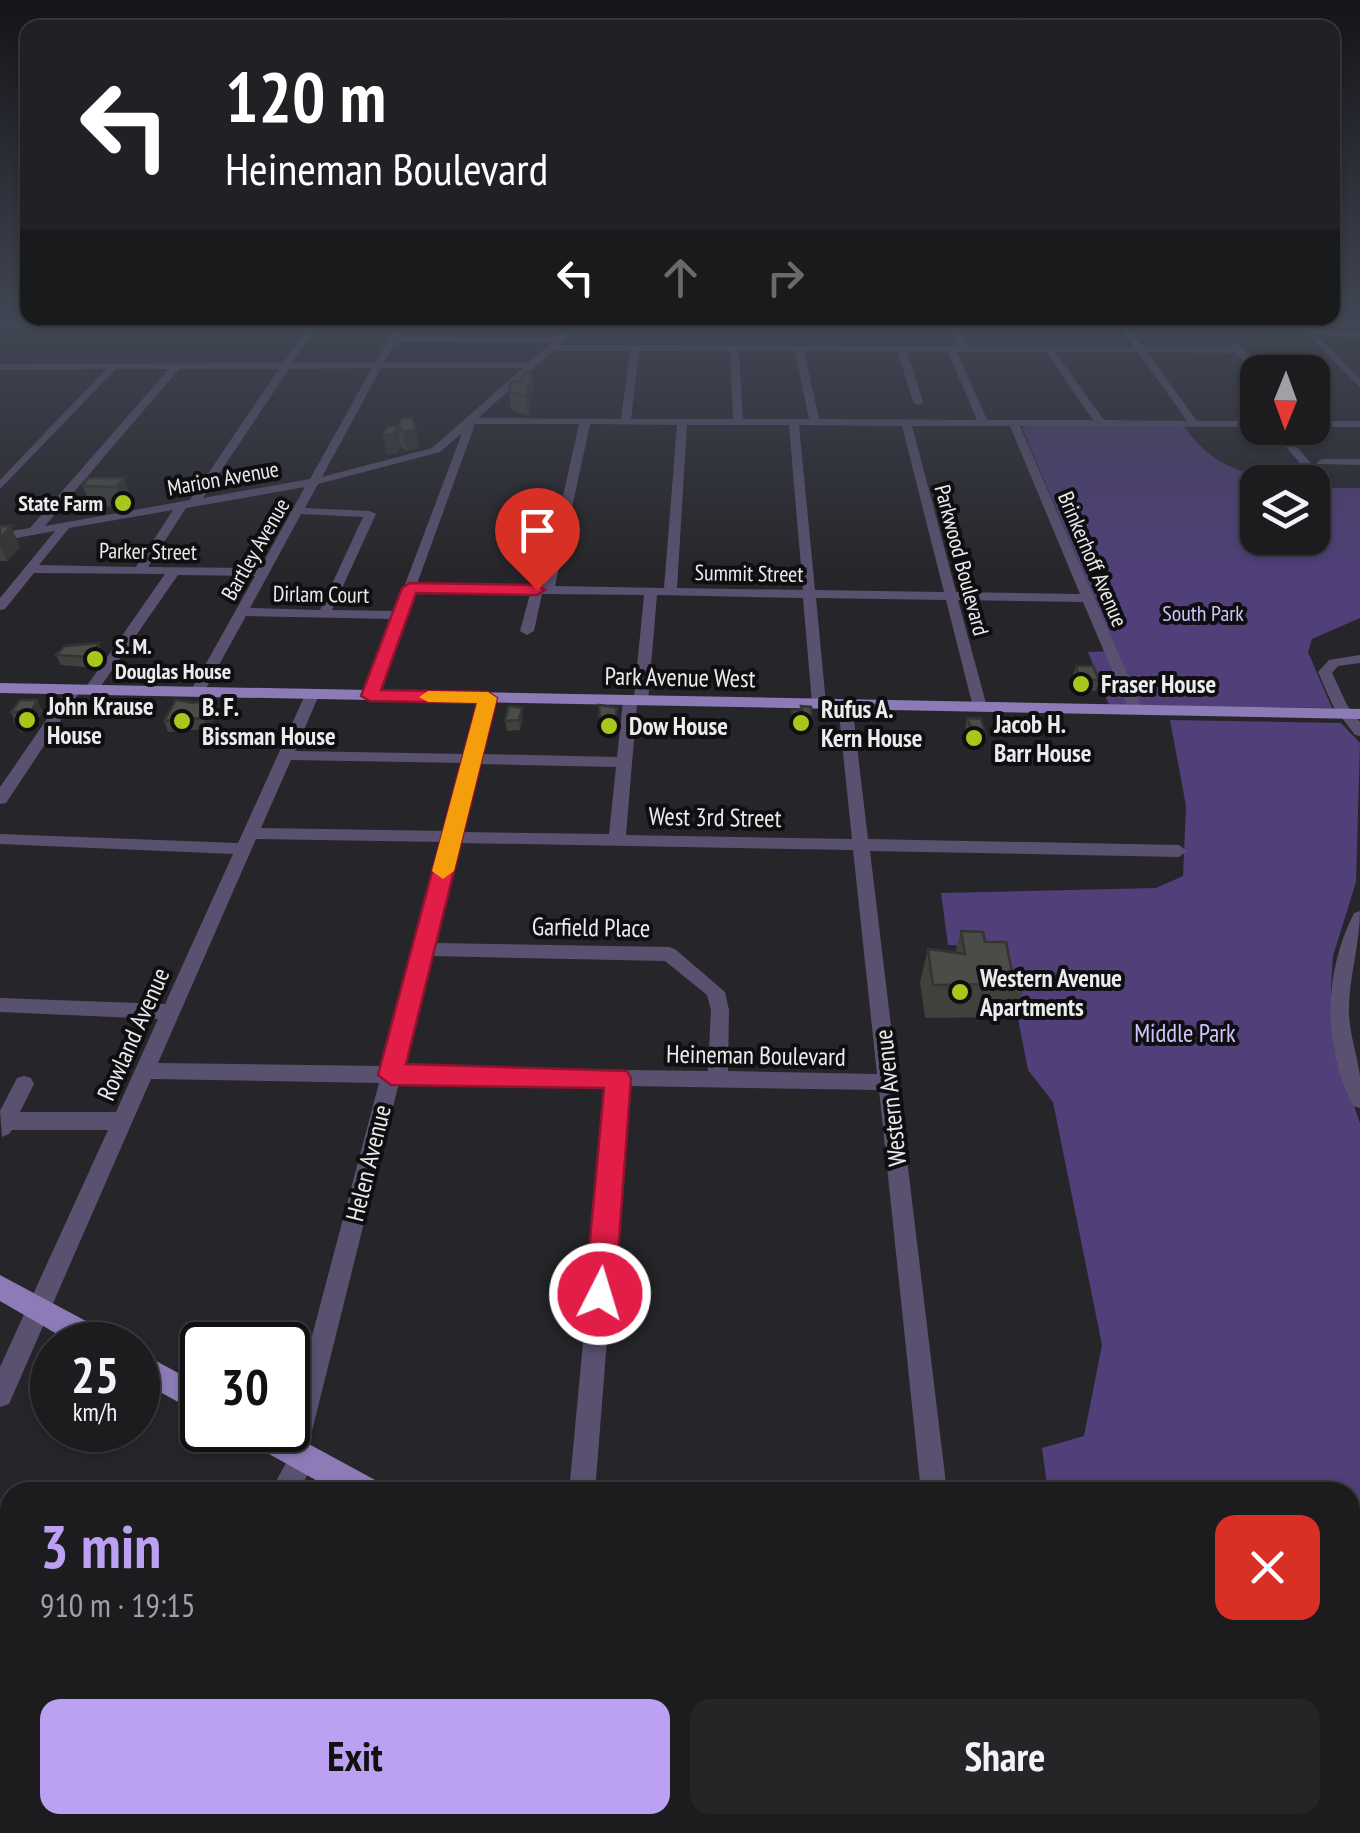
<!DOCTYPE html>
<meta charset="utf-8">
<style>
:root{--surface:#1c1c1f;--page:#252528;--text:#f1f3f6;--muted:#a0a1a4;--line:#3a3a3d;--accent:#bca0f2}
body{margin:0;font-family:"PT Sans Narrow",sans-serif;background:var(--page);color:var(--text);height:100vh;display:flex;flex-direction:column;font-size:38px;white-space:nowrap}
*{box-sizing:border-box;margin:0}
p{font-size:32px;color:var(--muted)}
.icon{flex:none;width:55px;height:55px;fill:none;stroke:currentColor;stroke-width:2;stroke-linecap:round;stroke-linejoin:round}
.map{position:relative;flex:1;overflow:hidden}
.drawer{position:absolute;left:0px;top:1482px;width:1360px;height:352px;display:flex;flex-direction:column;background:var(--surface);border-radius:30px 30px 0 0;box-shadow:0 2px 8px #0004,0 0 0 2px var(--line)}
.drawer>*{flex:none}
.top-card{position:absolute;left:20px;top:20px;width:1320px;height:305px;border-radius:20px;box-shadow:0 2px 8px #0004,0 0 0 2px var(--line);background:#202124;color:#fff;overflow:hidden}
.needle{width:65px;rotate:181deg}
.fabs{position:absolute;left:1240px;top:355px;display:grid;gap:20px}
.fabs a{display:grid;place-items:center;width:90px;height:90px;border-radius:20px;background:var(--surface);box-shadow:0 2px 8px #0004,0 0 0 2px var(--line);font-size:50px}
.speed{position:absolute;left:30px;top:1322px;display:flex;gap:20px;font-size:50px;font-weight:700;text-align:center}
.speed>*{display:grid;place-content:center;width:130px;height:130px;border-radius:50%;background:var(--surface);box-shadow:0 2px 8px #0004,0 0 0 2px var(--line);line-height:1}
.speed small{font-size:25px;font-weight:400}
.speed .limit{border:5px solid #111;border-radius:15px;background:#fff;color:#111}
.pin{position:absolute;display:grid;place-items:center;width:85px;height:85px;color:#fff;margin:-102px -42px;border-radius:50% 50% 50% 0;rotate:-45deg;box-shadow:0 0 10px #0007}
.pin .icon{rotate:45deg}
.me{position:absolute;width:110px;margin:-55px;rotate:5deg;stroke-linejoin:round;filter:drop-shadow(0 0 8px #0008)}
.turn{display:flex;align-items:center;gap:35px;height:210px;padding:0 40px;font-size:45px}
.turn .icon{width:130px;height:130px;stroke-width:2.5}
.turn b{display:block;font-size:70px;line-height:85px}
.lanes{display:flex;align-items:center;height:95px;padding:0 40px;background:#0003;justify-content:center;gap:50px;direction:ltr}
.lanes .off{opacity:.35}
.round{display:grid;place-items:center;flex:none;width:105px;height:105px;border-radius:20px;background:var(--page)}
.headline{display:flex;align-items:center;justify-content:space-between;height:170px;padding:0 40px}
h1{font-size:60px;font-weight:800;line-height:75px;color:var(--accent)}
.button{display:flex;gap:20px;margin-top:auto;padding:20px 40px}
.button a{flex:1;height:115px;border-radius:20px;background:var(--accent);color:#111;font-size:40px;font-weight:800;line-height:115px;text-align:center}
.button a+a{background:var(--page);color:var(--text)}
.map>svg:first-child{display:block}
.green{fill:#503f78;fill-rule:evenodd}
.lines{fill:none;stroke-linecap:round;stroke-linejoin:round}
.minor{fill:#59516f;fill-rule:evenodd}
.major{fill:#8c7bb7;fill-rule:evenodd}
.wall{fill:#40413d}
.shaded-wall{fill:#343532}
.building{fill:#4a4c47;stroke:#343532;stroke-width:2.5}
.route{fill:#e11d48;stroke:#92132f;stroke-width:2.5}
.slow{fill:#f59e0b}
.poi-dot{fill:#a8c71c;stroke:#0f0f11;stroke-width:4}
.labels{text-anchor:middle;stroke-width:8;stroke-linejoin:round;paint-order:stroke}
.far-street-label{font-size:22px;fill:#ebeaed;stroke:#0f0f11}
.far-poi-label{font-size:22px;font-weight:bold;fill:#ebeaed;stroke:#0f0f11;text-anchor:end}
.far-park-label{font-size:22px;fill:#d1c2fc;stroke:#0f0f11}
.street-label{font-size:25px;fill:#ebeaed;stroke:#0f0f11}
.poi-label{font-size:25px;font-weight:bold;fill:#ebeaed;stroke:#0f0f11;text-anchor:start}
.park-label{font-size:25px;fill:#d1c2fc;stroke:#0f0f11}
</style>
<div class="map">
<svg width="1360" height="1833" viewBox="0 0 1360 1833">
<rect width="100%" height="100%" fill="#262529"/>
<!-- green -->
<g class="green">
<path d="M1028 425 1184 426C1218 476 1258 477 1315 480L1324 488H1360V618L1312 639 1308 652 1332 708 1109 705 1088 652 1117 651 1022 428ZM1258 482H1312V538H1258Z"/>
<path d="M1170 720 1341 723 1360 743 1356 882 1333 956 1331 989 1334 1050 1360 1123V1833H1187L1186 1825H1350V1492H1048L1042 1448 1084 1436 1102 1345 1053 1102 1028 1070 1004 947 948 945 941 893 1156 888 1183 876 1186 806Z"/>
</g>
<g class="lines">
<!-- minor -->
<g class="minor">
<path d="M312 321H320L292 363H375L399 321H407L399 336 557 337 576 321H585L559 345 958 346 947 321H955L967 347H1134L1116 321H1124L1143 347H1231L1228 343 1235 341 1263 372 1255 374 1236 353 1147 352 1197 421H1258V427L1020 426 1143 710 1141 713H1131L1129 710 1083 602 958 600 987 707 980 711 973 707 946 600 816 598 826 704 819 708 812 704 803 598 657 595 648 701 646 704H637L626 835 852 839 838 704 845 700 852 704 868 839 1179 845 1187 851 1179 857 870 851 947 1492H921L879 1090 627 1086 595 1492H569L607 1086 399 1083 308 1447 313 1449 317 1458 298 1492H270L286 1463 281 1453 379 1083 151 1079 9 1404 0 1407V1367L108 1130H12L9 1134 2 1137 0 1111 17 1078 24 1076 31 1078 34 1084 20 1112H116L158 1019 0 1012V998L165 1004 233 854 0 844V834L238 843 305 695 312 691 319 695 295 751 466 754 481 698 488 694 495 698 481 754 617 757 623 701 625 698H634L644 595 542 594 534 631 527 635 520 631 530 594 415 592 377 696 370 700 363 696 392 619 246 616 204 692 197 696 192 695 190 692 255 576 178 575 96 693 91 694 84 690 165 574 34 573 5 609 0 610V598L55 531 0 541V533L30 528 169 369H116L0 489V480L106 369 0 370V364L283 363ZM396 342 551 343 529 362 384 363ZM553 351H630L621 419 478 418ZM639 351H730L733 419H631ZM739 351H795L809 419H743ZM804 351 898 352 913 402 918 405 923 402 907 352H948L977 420 819 419ZM957 352H1046L1093 420H987ZM1055 352H1138L1187 421 1104 420ZM372 368 310 479 203 498 289 369ZM381 368H523L432 448 322 477ZM179 369H279L190 500 45 526ZM475 424H579L543 586 417 584ZM590 424 677 425 664 588 555 586ZM687 425H789L803 590 677 588ZM799 425 902 426 944 592 815 590ZM912 426H1010L1080 594 956 592ZM462 433 395 611 332 610 376 514 370 511 305 508 318 484 440 452ZM305 487 260 568 148 567 186 508ZM173 510 136 567 39 565 69 528ZM301 514 363 517 320 610 250 608ZM291 760 464 763 446 831 261 828ZM479 764 616 767 609 834 462 832ZM256 839 443 842 383 1066 158 1063ZM459 843 853 850 877 1074 728 1071 729 1010 725 992 675 949 669 947 434 943ZM431 956 665 961 707 995 711 1010 708 1071 403 1067Z"/>
<path d="M1216 321 1360 332V338L1316 334 1360 379V387L1306 333 1213 326Z"/>
<rect x="1312" y="421" width="48" height="6"/>
<path d="M1270 428H1280L1323 477V481H1315Z"/>
<path d="M1322 459H1360V465L1318 464 1317 462Z"/>
<path d="M1360 655V663L1338 666 1332 673 1347 705 1360 722V736L1355 735 1333 706 1318 672 1329 660Z"/>
<path d="M74 686 81 690 6 803 0 804V787L69 687Z"/>
<path d="M1360 911C1360 943 1350 973 1349 1006 1348 1031 1357 1052 1360 1076 1360 1087 1360 1098 1360 1108L1353 1106C1323 1045 1323 974 1354 913Z"/>
<path d="M133 1825H165L163 1833H131Z"/>
<path d="M469 1825H501L498 1833H466Z"/>
<path d="M534 1825H575L579 1833H538Z"/>
<path d="M830 1825H862L860 1833H828Z"/>
</g>
<!-- major -->
<g class="major">
<path d="M0 683 1360 709V719L0 693Z"/>
<path d="M0 1275 112 1335 116 1345H76L0 1301Z"/>
<path d="M138 1351 202 1386V1415L138 1380Z"/>
<path d="M240 1430H283L377 1481 381 1492H337L244 1440Z"/>
<path d="M950 1825H997L1000 1833H954Z"/>
</g>
</g>
<!-- wall -->
<g class="wall">
<path d="M532 374 533 392 528 415 511 410 509 391Z"/>
<path d="M398 427 419 448 406 451 401 446 397 453 387 455 383 435Z"/>
<path d="M124 478 131 498 124 507 91 506 83 486Z"/>
<path d="M0 526 20 547 7 561H0Z"/>
<path d="M99 643 103 653 95 668 61 665 56 655Z"/>
<path d="M1076 666 1099 680 1096 691 1077 690 1072 677Z"/>
<path d="M599 705 617 718 615 735H601Z"/>
<path d="M218 710 208 729 168 732 164 721Z"/>
<path d="M792 710 812 720 811 731H792Z"/>
<path d="M43 711 31 732H20L11 712Z"/>
<path d="M967 718 986 736 983 746H972L965 728Z"/>
<path d="M523 719 520 730 507 731 505 721Z"/>
<path d="M961 931 985 942 1012 972 1025 984 1014 1017 925 1018 920 982 928 949 955 953Z"/>
</g>
<!-- shaded-wall -->
<g class="shaded-wall">
<path d="M532 374 533 392 528 415 526 396Z"/>
<path d="M398 427 401 446 397 453 387 455 383 435Z"/>
<path d="M416 429 419 448 406 451 403 432Z"/>
<path d="M124 478 131 498 124 507 116 487Z"/>
<path d="M11 526 20 547 7 561 0 545V538Z"/>
<path d="M99 643 103 653 95 668 90 657Z"/>
<path d="M214 699 218 710 208 729 203 718Z"/>
<path d="M37 700 43 711 31 732 26 722Z"/>
<path d="M522 708 523 719 520 730 519 720Z"/>
</g>
<!-- building -->
<g class="building">
<path d="M524 372 532 374 526 396 509 391 511 382H521Z"/>
<path d="M402 418H412L416 429 403 432 398 426Z"/>
<path d="M388 426 398 427 394 434 383 435Z"/>
<path d="M88 478H124L116 487 83 486Z"/>
<path d="M0 526H11L0 538Z"/>
<path d="M99 643 90 657 56 655 65 646Z"/>
<path d="M1076 666H1093L1099 680H1080Z"/>
<path d="M214 699 203 718 164 721 176 700 193 703Z"/>
<path d="M20 700H37L26 722 14 721 21 712H11Z"/>
<path d="M599 705 617 708 614 724H600Z"/>
<path d="M509 706 522 708 519 720 505 721Z"/>
<path d="M801 706 811 707 812 720H793L792 710H802Z"/>
<path d="M967 718 981 719 986 736 974 735Z"/>
<path d="M961 931 983 932 985 942H1006L1012 972 1022 973 1025 984 933 985 928 949 965 954Z"/>
</g>
<!-- sky -->
<linearGradient id="sky" x2="0" y2="1"><stop stop-color="#151417"/><stop offset="0.56" stop-color="#414654"/><stop offset="1" stop-color="#414654" stop-opacity="0"/></linearGradient>
<rect width="1360" height="577" fill="url(#sky)"/>
<!-- route -->
<path class="route" d="M410 583 537 585 545 590 537 595 416 593 381 690 488 692 497 698 406 1064 627 1071 631 1078 615 1294 610 1305 600 1309 589 1305 585 1294 604 1088 391 1085 378 1075 477 703 370 701 361 696 402 588Z"/>
<!-- slow -->
<path class="slow" d="M488 692 497 698 454 871 443 879 432 871 477 703 428 702 419 697 428 691Z"/>
<!-- markers -->
<g class="poi-dot">
<circle cx="123" cy="503" r="10"/>
<circle cx="95" cy="659" r="10"/>
<circle cx="1081" cy="684" r="10"/>
<circle cx="27" cy="720" r="10"/>
<circle cx="182" cy="721" r="10"/>
<circle cx="801" cy="723" r="10"/>
<circle cx="609" cy="726" r="10"/>
<circle cx="974" cy="738" r="10"/>
<circle cx="960" cy="992" r="10"/>
</g>
<g class="labels">
<!-- far-street labels -->
<g class="far-street-label">
<text transform="translate(223 478) rotate(-10)" y="8">Marion Avenue</text>
<text transform="translate(255 549) rotate(-60)" y="8">Bartley Avenue</text>
<text transform="translate(148 551) rotate(1)" y="8">Parker Street</text>
<text transform="translate(1093 559) rotate(67)" y="8">Brinkerhoff Avenue</text>
<text transform="translate(962 560) rotate(75)" y="8">Parkwood Boulevard</text>
<text transform="translate(749 573) rotate(1)" y="8">Summit Street</text>
<text transform="translate(321 594) rotate(1)" y="8">Dirlam Court</text>
</g>
<!-- far-poi labels -->
<g class="far-poi-label">
<text x="103" y="511">State Farm</text>
<text x="115" y="654" text-anchor="start">S. M.<tspan x="115" dy="25">Douglas House</tspan></text>
</g>
<!-- far-park labels -->
<g class="far-park-label">
<text x="1203" y="621">South Park</text>
</g>
<!-- street labels -->
<g class="street-label">
<text transform="translate(680 677) rotate(1)" y="9">Park Avenue West</text>
<text transform="translate(715 817) rotate(1)" y="9">West 3rd Street</text>
<text transform="translate(591 927) rotate(1)" y="9">Garfield Place</text>
<text transform="translate(133 1034) rotate(-66)" y="9">Rowland Avenue</text>
<text transform="translate(756 1055) rotate(1)" y="9">Heineman Boulevard</text>
<text transform="translate(890 1098) rotate(-96)" y="9">Western Avenue</text>
<text transform="translate(368 1163) rotate(-76)" y="9">Helen Avenue</text>
</g>
<!-- poi labels -->
<g class="poi-label">
<text x="1101" y="693">Fraser House</text>
<text x="47" y="715">John Krause<tspan x="47" dy="29">House</tspan></text>
<text x="202" y="716">B. F.<tspan x="202" dy="29">Bissman House</tspan></text>
<text x="821" y="718">Rufus A.<tspan x="821" dy="29">Kern House</tspan></text>
<text x="994" y="733">Jacob H.<tspan x="994" dy="29">Barr House</tspan></text>
<text x="629" y="735">Dow House</text>
<text x="980" y="987">Western Avenue<tspan x="980" dy="29">Apartments</tspan></text>
</g>
<!-- park labels -->
<g class="park-label">
<text x="1185" y="1042">Middle Park</text>
</g>
</g>
</svg>
<div class="fabs">
<a><svg class="needle" viewBox="-14 -14 28 28"><path d="M0-13l5 13h-10z" fill="#e53935"/><path d="M0 13l5-13h-10z" fill="#a0a1a4"/></svg></a>
<a><svg class="icon" aria-label="layers" viewBox="0 0 24 24"><path d="M12 4l9 5-9 5-9-5zM3 14l9 5 9-5"/></svg></a>
</div>
<div class="speed"><div>25<small>km/h</small></div><div class="limit">30</div></div>
<div class="pin" style="left:537px;top:590px;background:#d93025"><svg class="icon" aria-label="arrive" viewBox="0 0 24 24"><path d="M6 21V4h12l-3 4 3 4H6"/></svg></div>
<svg class="me" style="left:600px;top:1294px" viewBox="-20 -20 40 40"><circle r="17" fill="#e11d48" stroke="#fff" stroke-width="3"/><path d="M0-11L8 9 0 5-8 9z" fill="#fff"/></svg>
<div class="top-card">
<div class="turn"><svg class="icon" aria-label="left" viewBox="0 0 24 24"><path d="M17 20v-9H6M10 6l-5 5 5 5"/></svg><div><b>120 m</b>Heineman Boulevard</div></div>
<div class="lanes"><svg class="icon" aria-label="left" viewBox="0 0 24 24"><path d="M17 20v-9H6M10 6l-5 5 5 5"/></svg><svg class="icon off" aria-label="ahead" viewBox="0 0 24 24"><path d="M12 20V5M6 11l6-6 6 6"/></svg><svg class="icon off" aria-label="right" viewBox="0 0 24 24"><path d="M7 20v-9h11M14 6l5 5-5 5"/></svg></div>
</div>
<section class="drawer">
<div class="headline"><div><h1>3 min</h1><p>910 m · 19:15</p></div><a class="round" style="background:#d93025;color:#fff"><svg class="icon" aria-label="close" viewBox="0 0 24 24"><path d="M6 6l12 12M18 6L6 18"/></svg></a></div>
<div class="button"><a>Exit</a><a>Share</a></div>
</section>
</div>
